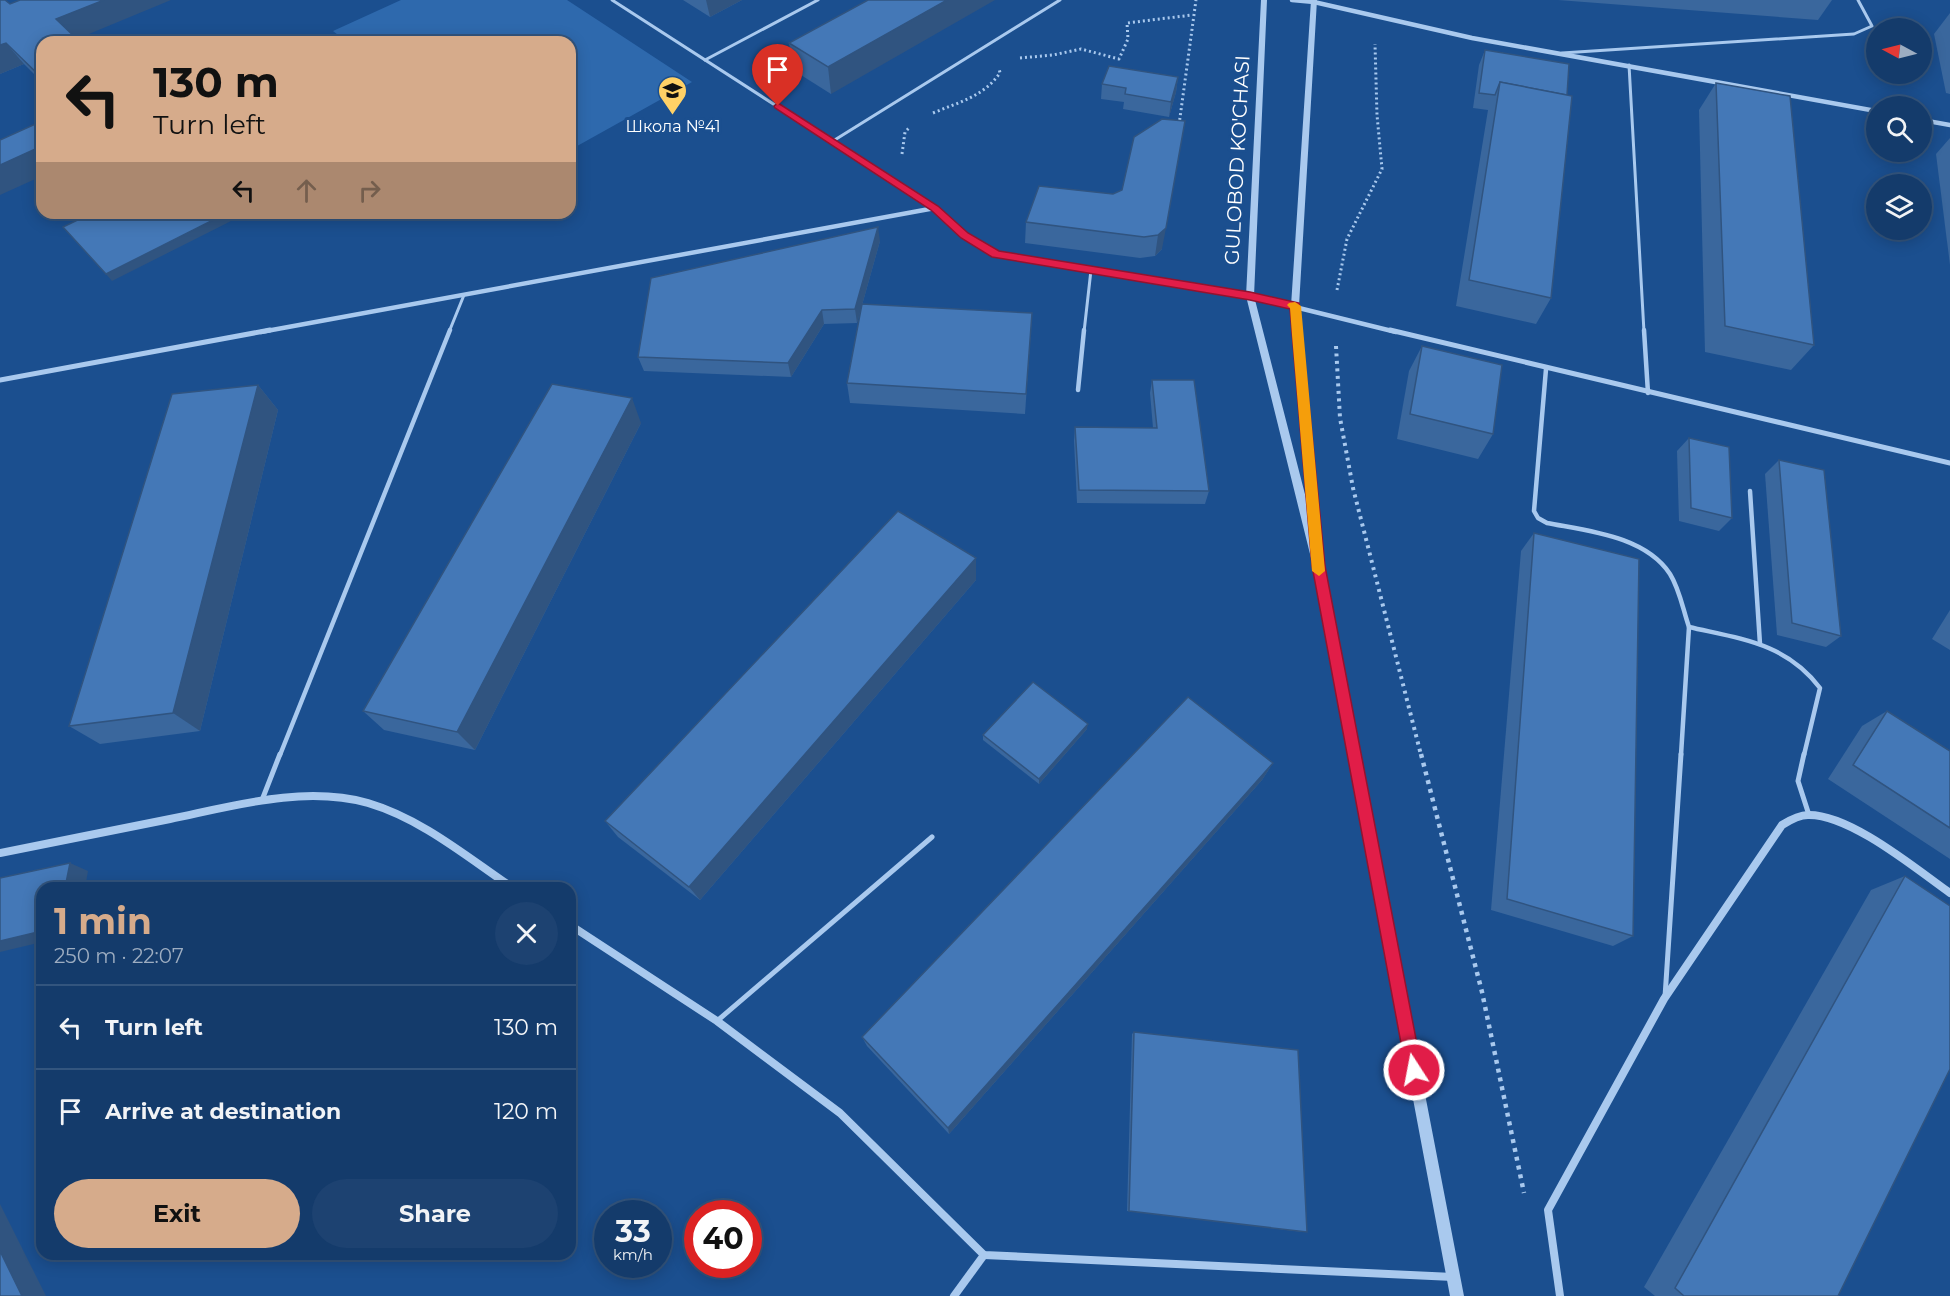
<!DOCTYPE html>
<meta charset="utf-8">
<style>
:root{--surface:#143b6b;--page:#1d4271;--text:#f1f3f6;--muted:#9dadc1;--line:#33557e;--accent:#d6ab8b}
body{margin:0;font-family:Montserrat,sans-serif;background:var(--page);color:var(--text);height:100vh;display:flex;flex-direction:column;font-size:22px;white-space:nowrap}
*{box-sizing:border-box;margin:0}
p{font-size:20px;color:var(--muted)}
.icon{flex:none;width:33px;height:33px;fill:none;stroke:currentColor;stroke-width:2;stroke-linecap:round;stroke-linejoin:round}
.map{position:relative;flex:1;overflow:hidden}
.details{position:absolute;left:36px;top:882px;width:540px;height:378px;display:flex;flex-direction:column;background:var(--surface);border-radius:18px;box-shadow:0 3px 15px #0003,0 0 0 2px var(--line)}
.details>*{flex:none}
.guide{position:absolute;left:36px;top:36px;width:540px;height:183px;border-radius:18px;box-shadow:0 3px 15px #0003,0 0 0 2px var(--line);background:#d6ab8b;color:#111;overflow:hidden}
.needle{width:39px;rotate:277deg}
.fabs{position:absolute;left:1866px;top:18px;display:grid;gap:12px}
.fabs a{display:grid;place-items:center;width:66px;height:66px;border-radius:50%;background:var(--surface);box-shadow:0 3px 15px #0003,0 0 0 2px var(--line);font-size:30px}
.speed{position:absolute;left:594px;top:1200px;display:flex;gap:12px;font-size:30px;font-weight:700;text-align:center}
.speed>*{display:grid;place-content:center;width:78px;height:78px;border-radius:50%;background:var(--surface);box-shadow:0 3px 15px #0003,0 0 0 2px var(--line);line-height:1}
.speed small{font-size:15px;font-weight:400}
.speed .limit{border:9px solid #d22;background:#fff;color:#111}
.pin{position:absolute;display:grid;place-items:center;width:51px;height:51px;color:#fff;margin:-62px -26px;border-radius:50% 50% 50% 0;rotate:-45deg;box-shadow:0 0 6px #0007}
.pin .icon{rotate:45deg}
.me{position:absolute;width:66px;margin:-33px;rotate:349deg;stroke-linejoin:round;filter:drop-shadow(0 0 4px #0008)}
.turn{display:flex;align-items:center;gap:21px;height:126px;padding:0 18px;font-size:27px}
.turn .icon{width:78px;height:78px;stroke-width:2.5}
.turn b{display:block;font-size:42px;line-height:51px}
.lanes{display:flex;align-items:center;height:57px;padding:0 18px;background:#0003;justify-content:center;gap:30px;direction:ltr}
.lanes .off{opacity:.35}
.round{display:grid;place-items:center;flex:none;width:63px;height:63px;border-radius:32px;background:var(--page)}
.summary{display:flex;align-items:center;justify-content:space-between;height:102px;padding:0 18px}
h1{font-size:36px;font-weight:700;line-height:45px;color:var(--accent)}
.action{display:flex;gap:12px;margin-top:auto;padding:12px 18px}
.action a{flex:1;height:69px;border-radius:36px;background:var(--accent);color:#111;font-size:24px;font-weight:700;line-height:69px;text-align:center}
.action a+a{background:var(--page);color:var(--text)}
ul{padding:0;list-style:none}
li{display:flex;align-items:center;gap:18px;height:84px;padding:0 18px;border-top:2px solid var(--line)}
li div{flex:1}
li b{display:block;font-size:22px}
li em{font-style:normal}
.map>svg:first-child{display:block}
.green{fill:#2e69ad}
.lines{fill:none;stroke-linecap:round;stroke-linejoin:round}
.path-far2{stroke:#a9c9ee;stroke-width:3;stroke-dasharray:2 3;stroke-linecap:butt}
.path-far1{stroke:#a9c9ee;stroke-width:4;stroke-dasharray:3 4.5;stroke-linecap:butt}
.path{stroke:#a9c9ee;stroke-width:4.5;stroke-dasharray:4 5;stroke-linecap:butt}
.service-far2{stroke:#a9c9ee;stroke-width:3}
.service-far1{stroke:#a9c9ee;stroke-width:4.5}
.service{stroke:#a9c9ee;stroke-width:5}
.minor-far2{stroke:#a9c9ee;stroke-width:4.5}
.minor-far1{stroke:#a9c9ee;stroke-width:5}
.minor{stroke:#a9c9ee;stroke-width:8}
.tertiary{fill:#a9c9ee;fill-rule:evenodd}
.wall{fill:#3a679d}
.shaded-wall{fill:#305480}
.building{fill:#4478b7;stroke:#305480;stroke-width:1.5}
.route{fill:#e11d48;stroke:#92132f;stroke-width:1.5}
.slow{fill:#f59e0b}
.labels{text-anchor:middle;stroke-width:6;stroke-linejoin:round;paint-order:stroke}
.far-poi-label{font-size:16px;fill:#fff;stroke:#1b4f8f}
.street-label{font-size:20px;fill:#fff;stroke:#1b4f8f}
</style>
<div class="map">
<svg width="1950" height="1296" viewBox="0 0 1950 1296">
<rect width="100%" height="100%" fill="#1b4f8f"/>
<!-- green -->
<path class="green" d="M401 0H567L692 82 570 150V42H347L333 31Z"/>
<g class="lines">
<!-- path-far2 -->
<g class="path-far2">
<path d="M1020 58 1053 55 1081 49 1119 59 1128 39 1127 23 1192 15"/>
<path d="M933 113C959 102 983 97 1000 73L999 68"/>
<path d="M1179 125 1196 0"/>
<path d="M902 154 905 132 909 128"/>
<path d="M1337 290 1347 239 1382 169 1377 115 1375 44"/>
</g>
<!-- path-far1 -->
<path class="path-far1" d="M1336 346 1340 418 1353 488 1421 755"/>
<!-- path -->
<path class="path" d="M1421 754 1482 992 1524 1193"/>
<!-- service-far2 -->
<g class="service-far2">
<path d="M612 0 935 208"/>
<path d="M1562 53 1854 34 1872 26 1858 0"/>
<path d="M705 60 818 0"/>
<path d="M1629 65 1644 332"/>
<path d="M833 141 1060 0"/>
<path d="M449 332 464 295"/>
<path d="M1084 332 1091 270"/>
</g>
<!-- service-far1 -->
<g class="service-far1">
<path d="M1644 330 1648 393"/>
<path d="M1546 369 1534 511 1538 518 1547 523C1588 531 1645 536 1670 574 1680 590 1683 610 1689 627 1741 639 1786 643 1820 688L1804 755"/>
<path d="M1078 390 1084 330"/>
<path d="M1750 491 1760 644"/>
<path d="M280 755 450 330"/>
<path d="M1681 755 1689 627"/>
</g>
<!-- service -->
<g class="service">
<path d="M1804 754 1798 781 1809 815"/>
<path d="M262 800 280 754"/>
<path d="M1665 997 1681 754"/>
<path d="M717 1021 932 837"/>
</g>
<!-- minor-far2 -->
<g class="minor-far2">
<path d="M1292 0 1314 2 1472 38 1876 111"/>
<path d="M1922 120 1950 125"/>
<path d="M261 332 935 208 964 235 996 254 1250 296 1396 332"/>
</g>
<!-- minor-far1 -->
<g class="minor-far1">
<path d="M1390 330 1950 463"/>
<path d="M0 380 270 330"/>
</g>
<!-- minor -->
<g class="minor">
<path d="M0 853C57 842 113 830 170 819 233 806 304 785 368 803 422 819 467 857 513 888"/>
<path d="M570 925 717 1021 840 1113 984 1255 1453 1277"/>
<path d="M954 1296 984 1255"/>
<path d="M1560 1296 1548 1210 1664 999 1782 825C1790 820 1799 815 1808 815 1850 814 1916 869 1950 893"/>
</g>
<!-- tertiary -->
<path class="tertiary" d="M1261 0H1267L1254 296 1308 506 1291 306 1311 0H1317L1299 306 1320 533 1316 537 1323 566 1464 1296H1450L1313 566 1246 296Z"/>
</g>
<!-- wall -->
<g class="wall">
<path d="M683 0H742L710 17Z"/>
<path d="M868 0 831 94 793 70 789 43Z"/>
<path d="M1558 0H1832L1818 20Z"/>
<path d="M10 4 77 39 42 42V82L24 64 0 74Z"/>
<path d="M1950 13V94L1946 93 1934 34Z"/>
<path d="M1485 50 1569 64 1551 298 1536 324 1456 306 1488 110 1473 108 1479 65Z"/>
<path d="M1178 77 1176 92 1169 117 1123 109 1124 102 1101 99 1102 84Z"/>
<path d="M1716 83 1814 345 1791 370 1705 352 1699 110Z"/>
<path d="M1134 137 1162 249 1155 256 1140 258 1025 243 1026 222 1113 194 1122 190Z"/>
<path d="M1950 138V265L1936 154Z"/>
<path d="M880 241 857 323 824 324 791 377 644 371 638 357Z"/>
<path d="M1032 313 1025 414 850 403 847 383Z"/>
<path d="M1422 346 1493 434 1478 459 1397 439 1409 371Z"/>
<path d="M1152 380 1209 491 1205 504 1077 503 1074 441 1075 427 1153 428 1150 393Z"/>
<path d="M258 385 278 410 200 731 100 744 69 726Z"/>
<path d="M641 423 475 750 384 730 363 711Z"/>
<path d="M1689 438 1732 518 1719 531 1679 521 1677 451Z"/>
<path d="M1779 460 1841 636 1826 647 1777 635 1765 474Z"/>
<path d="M1534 533 1633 936 1613 946 1491 910 1521 551Z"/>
<path d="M976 558V580L700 900 618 837 605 821Z"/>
<path d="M1950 610V650L1932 639Z"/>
<path d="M1887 711 1950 751V859L1828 779 1862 726Z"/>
<path d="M1087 729 1039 784 983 740V735Z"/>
<path d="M1273 763 1262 780 949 1134 867 1046 862 1037Z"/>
<path d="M1905 876 1838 1296H1655L1644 1287 1871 890Z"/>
<path d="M1134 1032 1307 1232H1303L1127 1211 1132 1034Z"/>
</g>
<!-- shaded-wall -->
<g class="shaded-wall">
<path d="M104 0H171L72 41 56 19Z"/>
<path d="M706 0H742L710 17Z"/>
<path d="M947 0H995L831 94 828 67Z"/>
<path d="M6 43 24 64 0 74V45Z"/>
<path d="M1178 77 1176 92 1169 117 1171 102Z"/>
<path d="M42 146V176L0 195V165Z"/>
<path d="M227 213H247L112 281 106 274Z"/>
<path d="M878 227 880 241 857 323 855 309Z"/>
<path d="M1166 228 1162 249 1155 256 1158 235Z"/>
<path d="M822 310 824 324 791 377 788 363Z"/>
<path d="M258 385 278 410 200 731 173 713Z"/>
<path d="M632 398 641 423 475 750 457 732Z"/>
<path d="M976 558V580L700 900 689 887Z"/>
<path d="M1088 724 1087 729 1039 784V779Z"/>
<path d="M1273 763 1262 780 949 1134 948 1128Z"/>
<path d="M70 863 88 871 85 888H65Z"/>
<path d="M42 931V942L0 952V941Z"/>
<path d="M0 1204 46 1296H22L0 1251Z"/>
</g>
<!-- building -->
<g class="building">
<path d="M0 0H5L10 4 20 0H104L56 19 80 42H42V78L6 43 0 45Z"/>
<path d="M868 0H947L828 67 789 43Z"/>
<path d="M1485 50 1569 64 1567 95 1500 82 1495 95 1479 93Z"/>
<path d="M1109 66 1178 77 1171 102 1125 94 1126 88 1102 84Z"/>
<path d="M1500 82 1572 96 1551 298 1469 280Z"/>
<path d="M1716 83 1790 96 1814 345 1725 326Z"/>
<path d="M1162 119 1185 121 1166 228 1158 235 1144 237 1026 222 1039 186 1113 194 1122 190 1134 137Z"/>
<path d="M42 121V146L0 165V140Z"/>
<path d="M92 213H227L106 274 63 227Z"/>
<path d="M878 227 855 309 822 310 788 363 638 357 651 278Z"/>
<path d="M862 304 1032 313 1026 394 847 383Z"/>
<path d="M1422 346 1502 365 1493 434 1410 414Z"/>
<path d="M1152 380H1194L1209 491 1079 490 1075 427 1157 428Z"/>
<path d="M552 384 632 398 457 732 363 711Z"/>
<path d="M258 385 173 713 69 726 172 394Z"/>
<path d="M1689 438 1729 447 1732 518 1691 508Z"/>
<path d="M1779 460 1824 470 1841 636 1792 623Z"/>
<path d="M898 511 976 558 689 887 605 821Z"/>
<path d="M1534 533 1639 559 1633 936 1507 899Z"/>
<path d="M1033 682 1088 724 1039 779 983 735Z"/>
<path d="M1188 697 1273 763 948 1128 862 1037Z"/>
<path d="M1887 711 1950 751V828L1853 765Z"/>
<path d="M70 863 65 888H42V931L0 941V878Z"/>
<path d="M1905 876 1950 906V1069L1838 1296H1684L1675 1288Z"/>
<path d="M1134 1032 1298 1050 1307 1232 1129 1211Z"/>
<path d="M0 1251 22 1296H0Z"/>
</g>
<!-- route -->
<path class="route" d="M778 103 938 206 968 233 999 251 1250 292 1299 303 1325 566 1422 1070 1420 1076 1414 1079 1408 1076 1406 1070 1312 566 1290 309 1250 300 992 257 961 238 931 210 775 108 774 106Z"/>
<!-- slow -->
<path class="slow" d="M1295 302 1301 306 1325 571 1319 576 1312 571 1292 335 1290 308 1287 305 1289 303Z"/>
<!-- icons -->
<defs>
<symbol id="school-pin" viewBox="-11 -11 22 30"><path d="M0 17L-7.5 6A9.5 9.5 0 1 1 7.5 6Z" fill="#ffd166" stroke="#1b4f8f"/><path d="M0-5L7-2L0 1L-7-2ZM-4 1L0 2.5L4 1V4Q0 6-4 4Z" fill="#111"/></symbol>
</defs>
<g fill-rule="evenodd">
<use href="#school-pin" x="656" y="74" width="33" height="45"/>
</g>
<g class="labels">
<!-- far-poi labels -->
<g class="far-poi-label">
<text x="673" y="132">Школа №41</text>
</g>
<!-- street labels -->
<g class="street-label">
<text transform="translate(1237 160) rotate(-87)" y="7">GULOBOD KO'CHASI</text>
</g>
</g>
</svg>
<div class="fabs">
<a><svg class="needle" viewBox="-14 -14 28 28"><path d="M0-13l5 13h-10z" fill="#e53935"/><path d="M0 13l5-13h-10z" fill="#9dadc1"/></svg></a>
<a><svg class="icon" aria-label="search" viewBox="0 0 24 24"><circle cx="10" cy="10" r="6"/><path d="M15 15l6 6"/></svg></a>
<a><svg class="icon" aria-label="layers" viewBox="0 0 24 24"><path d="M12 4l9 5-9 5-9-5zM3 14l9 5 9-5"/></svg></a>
</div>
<div class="speed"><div>33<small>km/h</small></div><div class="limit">40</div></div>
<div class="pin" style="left:778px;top:106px;background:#d93025"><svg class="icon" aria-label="arrive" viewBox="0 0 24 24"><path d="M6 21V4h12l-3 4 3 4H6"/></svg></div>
<svg class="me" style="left:1414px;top:1070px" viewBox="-20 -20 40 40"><circle r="17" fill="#e11d48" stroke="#fff" stroke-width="3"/><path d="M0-11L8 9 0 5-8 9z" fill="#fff"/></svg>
<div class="guide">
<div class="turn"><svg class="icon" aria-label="left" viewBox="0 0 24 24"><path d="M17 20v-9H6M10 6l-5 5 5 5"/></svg><div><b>130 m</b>Turn left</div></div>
<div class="lanes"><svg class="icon" aria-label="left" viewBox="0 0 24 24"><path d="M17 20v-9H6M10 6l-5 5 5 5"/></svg><svg class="icon off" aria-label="ahead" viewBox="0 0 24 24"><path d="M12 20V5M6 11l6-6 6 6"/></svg><svg class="icon off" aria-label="right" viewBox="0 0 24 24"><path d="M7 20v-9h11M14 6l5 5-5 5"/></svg></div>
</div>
<section class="details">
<div class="summary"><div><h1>1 min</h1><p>250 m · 22:07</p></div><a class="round"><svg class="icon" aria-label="close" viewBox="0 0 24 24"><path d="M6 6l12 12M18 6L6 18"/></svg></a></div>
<ul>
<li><svg class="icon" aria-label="left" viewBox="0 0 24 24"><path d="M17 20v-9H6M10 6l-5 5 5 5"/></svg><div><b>Turn left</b></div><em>130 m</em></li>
<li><svg class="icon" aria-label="arrive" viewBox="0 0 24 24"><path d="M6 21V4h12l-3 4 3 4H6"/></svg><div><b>Arrive at destination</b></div><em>120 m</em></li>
</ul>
<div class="action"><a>Exit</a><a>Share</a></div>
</section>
</div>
